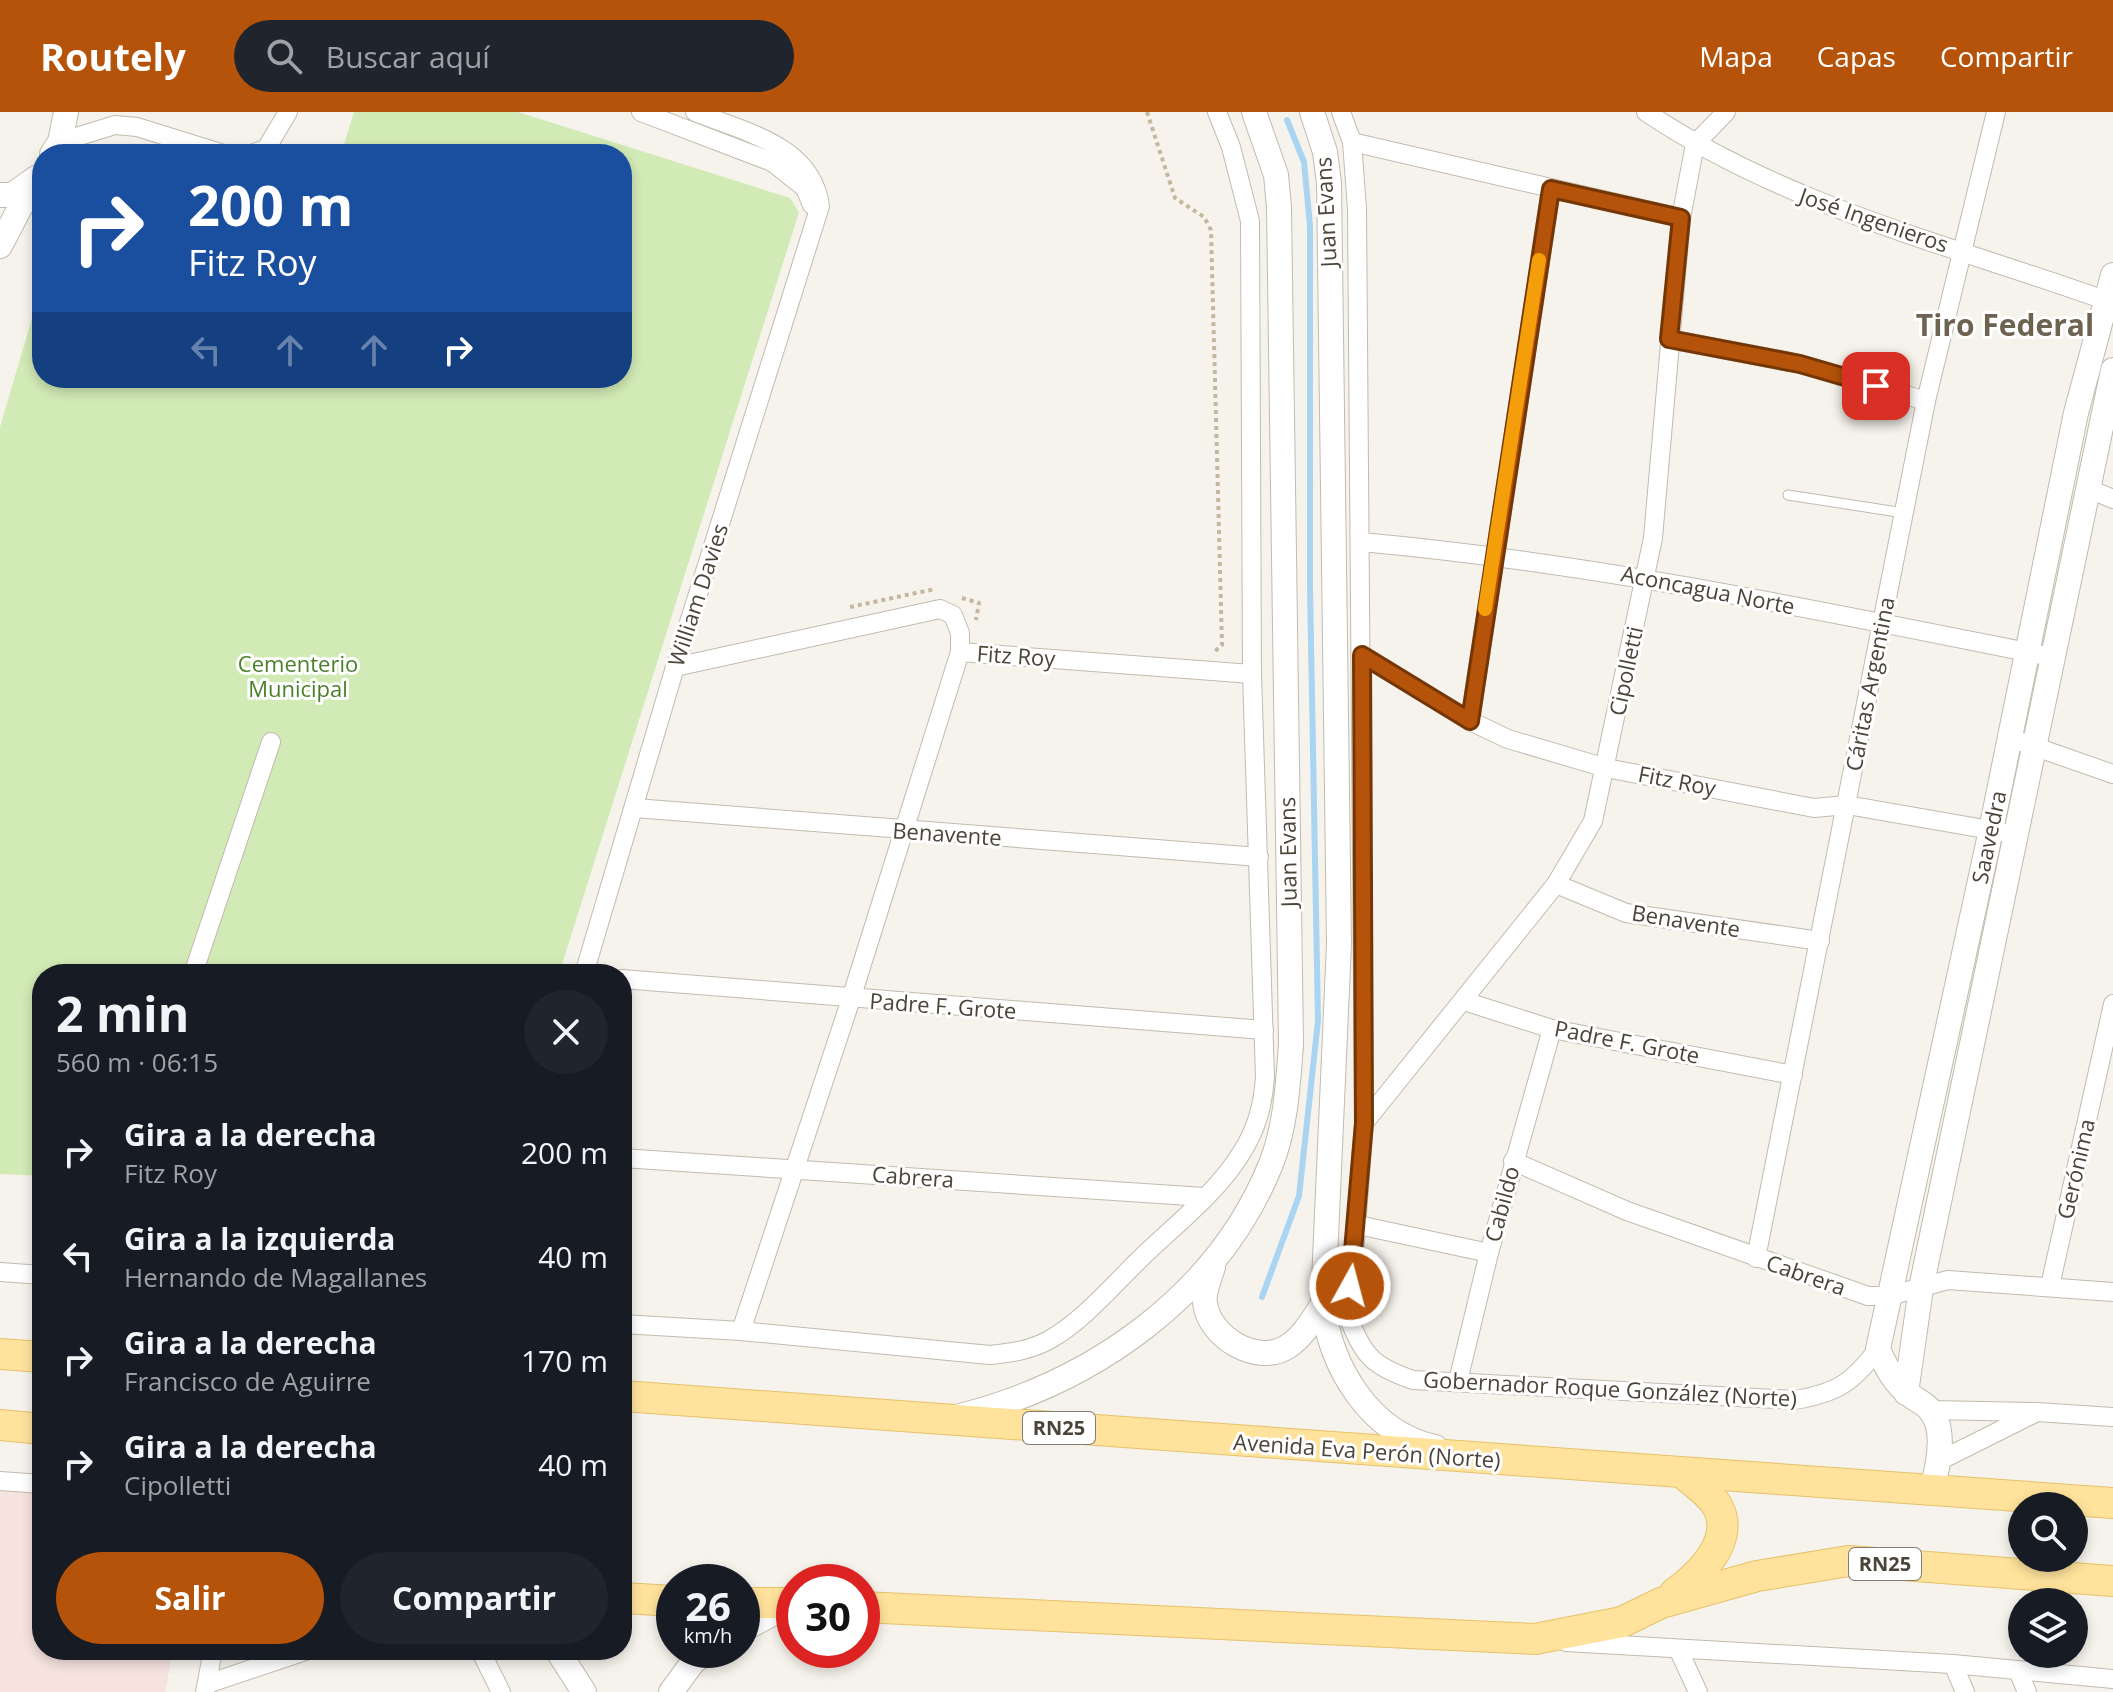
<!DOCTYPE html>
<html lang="es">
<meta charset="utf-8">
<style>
:root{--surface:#171b24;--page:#20242c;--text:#f1f3f6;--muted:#9ea1a6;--accent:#b45309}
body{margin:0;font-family:"Open Sans",sans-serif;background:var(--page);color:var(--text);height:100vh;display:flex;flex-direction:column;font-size:30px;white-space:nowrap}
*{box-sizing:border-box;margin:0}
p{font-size:26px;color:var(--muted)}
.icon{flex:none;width:44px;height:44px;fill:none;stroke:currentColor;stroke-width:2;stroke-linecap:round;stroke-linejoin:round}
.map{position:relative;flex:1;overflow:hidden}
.panel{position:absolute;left:32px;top:852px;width:600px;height:696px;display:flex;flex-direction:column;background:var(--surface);border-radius:32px;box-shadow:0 4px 12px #0003}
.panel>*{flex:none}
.guide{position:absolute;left:32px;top:32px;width:600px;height:244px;border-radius:32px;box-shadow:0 4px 12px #0003;background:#1a4fa0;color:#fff;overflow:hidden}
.buttons{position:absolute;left:2008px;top:1380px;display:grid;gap:16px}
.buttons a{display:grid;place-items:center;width:80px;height:80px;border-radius:50%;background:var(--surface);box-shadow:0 4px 12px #0003;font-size:40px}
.speed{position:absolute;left:656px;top:1452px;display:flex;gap:16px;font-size:40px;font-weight:700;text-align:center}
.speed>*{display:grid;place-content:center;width:104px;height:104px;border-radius:50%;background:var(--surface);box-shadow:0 4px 12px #0003;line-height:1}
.speed small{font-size:20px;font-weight:400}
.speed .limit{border:12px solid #d22;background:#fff;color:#111}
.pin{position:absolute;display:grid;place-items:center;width:68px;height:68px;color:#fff;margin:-34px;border-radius:16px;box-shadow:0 4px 12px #0006}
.me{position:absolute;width:88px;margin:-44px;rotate:7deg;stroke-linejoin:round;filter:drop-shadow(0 0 6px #0008)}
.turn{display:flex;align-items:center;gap:28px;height:168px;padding:0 24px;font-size:36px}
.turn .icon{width:104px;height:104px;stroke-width:2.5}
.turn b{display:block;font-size:56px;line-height:68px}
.lanes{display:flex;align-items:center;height:76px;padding:0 24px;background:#0003;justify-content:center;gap:40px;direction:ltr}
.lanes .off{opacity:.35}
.round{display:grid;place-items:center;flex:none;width:84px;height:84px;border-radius:42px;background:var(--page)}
.overview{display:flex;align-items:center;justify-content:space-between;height:136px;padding:0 24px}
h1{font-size:48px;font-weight:700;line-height:60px}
.primary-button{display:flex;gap:16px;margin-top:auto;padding:16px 24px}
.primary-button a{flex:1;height:92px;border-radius:48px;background:var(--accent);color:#fff;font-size:32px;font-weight:700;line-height:92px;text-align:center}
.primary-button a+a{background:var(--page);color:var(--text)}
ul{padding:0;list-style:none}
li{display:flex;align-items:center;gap:24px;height:104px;padding:0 24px}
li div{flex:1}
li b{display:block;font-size:30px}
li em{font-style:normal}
header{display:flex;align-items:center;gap:48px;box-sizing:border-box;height:112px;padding:0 40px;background:var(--accent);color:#fff}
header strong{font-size:38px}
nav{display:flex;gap:44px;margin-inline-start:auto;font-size:28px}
.search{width:560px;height:72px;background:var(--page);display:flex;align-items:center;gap:20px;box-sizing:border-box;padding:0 28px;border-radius:44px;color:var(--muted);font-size:30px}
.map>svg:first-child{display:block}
.medical{fill:#f6e3e0}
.green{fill:#d2eab5}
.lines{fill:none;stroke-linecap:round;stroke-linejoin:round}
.stream{stroke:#a9d4f2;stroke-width:6}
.service-casing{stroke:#c2bbae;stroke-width:11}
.minor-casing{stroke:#c2bbae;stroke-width:20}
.tertiary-casing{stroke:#c2bbae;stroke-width:26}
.primary-casing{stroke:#e6c16a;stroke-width:32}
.path{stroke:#c4b79f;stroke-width:4;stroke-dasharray:4 4;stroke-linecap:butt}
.service{stroke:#fff;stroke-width:9}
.minor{stroke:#fff;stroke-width:18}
.tertiary{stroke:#fff;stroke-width:24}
.primary{stroke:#ffe39c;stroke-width:30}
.route-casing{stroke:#753606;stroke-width:20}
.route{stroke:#b45309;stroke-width:14}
.slow{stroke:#f59e0b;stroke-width:14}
.labels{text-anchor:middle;stroke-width:6;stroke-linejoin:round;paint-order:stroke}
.shield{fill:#fff;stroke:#817c74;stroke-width:2}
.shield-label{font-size:20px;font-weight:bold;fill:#4b4439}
.street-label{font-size:22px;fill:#4b4439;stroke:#fff}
.park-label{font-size:22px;fill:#4a7f2a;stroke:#fff}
.district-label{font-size:30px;font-weight:bold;fill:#6e6250;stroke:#fff}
</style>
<header>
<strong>Routely</strong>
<div class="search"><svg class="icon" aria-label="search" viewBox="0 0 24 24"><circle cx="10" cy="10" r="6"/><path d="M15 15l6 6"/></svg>Buscar aquí</div>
<nav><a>Mapa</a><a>Capas</a><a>Compartir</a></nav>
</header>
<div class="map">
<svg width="2113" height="1580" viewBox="0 0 2113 1580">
<rect width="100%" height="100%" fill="#f6f3ec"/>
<!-- medical -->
<path class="medical" d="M0 1369 42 1372V1538H173L165 1580H0Z"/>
<!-- green -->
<path class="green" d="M354 0H518L790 86 799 100 559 862H42V1064L0 1062V315L42 172V266H622V42H341Z"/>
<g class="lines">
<!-- stream -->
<path class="stream" d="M1262 1185 1299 1084 1318 909 1310 476V114L1304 50 1287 8"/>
<defs>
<path id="service" d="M1788 383 1904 401"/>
<g id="minor">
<path d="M641 0 772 50 805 76 812 93"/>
<path d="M1341 0 1352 30 1357 97 1364 1011 1349 1206C1363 1245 1375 1255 1413 1268L1795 1288C1837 1281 1852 1271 1878 1237"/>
<path d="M1646 0C1787 95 1955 134 2113 191"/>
<path d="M60 30 115 13 137 15 224 42"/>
<path d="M1352 30 1681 106"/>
<path d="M251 42 266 37 288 0"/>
<path d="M1669 227 1800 252 1926 289"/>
<path d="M2087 376 2113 387"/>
<path d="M1361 430C1595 451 1822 499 2052 545"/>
<path d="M1362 543 1470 609 1508 627 1606 656 1814 696 1847 693 2002 720"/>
<path d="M675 555 940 497 953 503 960 521V540L1252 562"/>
<path d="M1470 609 1551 77"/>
<path d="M2010 626 2113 662"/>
<path d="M635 696 1259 745"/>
<path d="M1556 772 1626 801 1820 829"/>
<path d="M193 862 271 630"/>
<path d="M584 862 675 555 820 94C812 33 744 20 695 0"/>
<path d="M622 867 1264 918"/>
<path d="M1464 889 1552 917 1793 963"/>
<path d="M1364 1011 1556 772 1593 709 1653 426 1681 106 1695 32 1726 0"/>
<path d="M622 1046 1204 1085"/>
<path d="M1513 1049 1627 1099 1868 1184H1889L1948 1168 2113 1180"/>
<path d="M1358 1113 1489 1141"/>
<path d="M1756 1146 1926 289 1996 0"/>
<path d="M0 1160 42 1163"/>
<path d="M2050 1174 2113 892"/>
<path d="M622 1212 741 1219 990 1243C1011 1241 1031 1238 1049 1228 1083 1209 1113 1173 1141 1146 1174 1114 1218 1080 1242 1040 1257 1016 1263 993 1265 965L1252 562 1250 109 1231 35 1217 0"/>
<path d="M741 1219 851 887 960 540"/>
<path d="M1458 1269 1489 1141 1552 917"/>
<path d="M1931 1298 2035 1300"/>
<path d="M1939 1349 2037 1300 2113 1305"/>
<path d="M0 1369 42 1372"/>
<path d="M1566 1530 1953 1552 2113 1567"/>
<path d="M480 1538 501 1580"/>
<path d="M1679 1539 1698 1580"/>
<path d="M1953 1552 1965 1580"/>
<path d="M2018 1559 2027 1580"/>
<path d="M207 1572 308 1538"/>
<path d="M205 1580 213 1538"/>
</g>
<g id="tertiary">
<path d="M1312 0 1325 40 1329 71 1339 832 1323 1192C1330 1254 1369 1321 1435 1335"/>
<path d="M52 42 60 30 66 0"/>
<path d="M0 83H12L36 66"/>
<path d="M0 134 34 69"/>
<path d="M1213 1155C1210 1165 1203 1181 1205 1191 1209 1225 1257 1254 1287 1235 1303 1225 1313 1207 1323 1192"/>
<path d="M1906 1281 1921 1176 2113 258"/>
<path d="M960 1304C1094 1270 1218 1183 1271 1052 1286 1014 1288 972 1291 932L1279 95 1276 63 1254 0"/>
<path d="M1932 1377C1938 1355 1947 1317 1930 1298 1926 1292 1916 1288 1910 1283 1894 1271 1886 1255 1878 1237L1991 718 2076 301 2113 163"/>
<path d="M742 1518 793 1491"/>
<path d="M557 1538 584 1580"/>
<path d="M671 1580 693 1550 709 1538"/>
</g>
<g id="primary">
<path d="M0 1242 42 1245"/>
<path d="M622 1284 2113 1391"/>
<path d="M0 1313 42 1317"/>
<path d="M1675 1481C1700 1463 1738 1426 1716 1392 1708 1380 1694 1371 1684 1362"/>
<path d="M622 1486 674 1489"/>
<path d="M742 1491H794"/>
<path d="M862 1495 1535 1527 1622 1510 1661 1491 1757 1464 1849 1449 2113 1469"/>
</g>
</defs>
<!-- service casing -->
<use href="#service" class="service-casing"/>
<!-- minor casing -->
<use href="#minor" class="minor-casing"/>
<!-- tertiary casing -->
<use href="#tertiary" class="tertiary-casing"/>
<!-- primary casing -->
<use href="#primary" class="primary-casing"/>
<!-- path -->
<g class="path">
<path d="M1147 0 1175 86 1204 105 1211 118 1222 533 1214 540"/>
<path d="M962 486 979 491 976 508"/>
<path d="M850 495 935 477"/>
</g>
<!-- service -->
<use href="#service" class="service"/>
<!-- minor -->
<use href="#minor" class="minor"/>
<!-- tertiary -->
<use href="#tertiary" class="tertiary"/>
<!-- primary -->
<use href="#primary" class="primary"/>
</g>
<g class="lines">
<defs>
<path id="route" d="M1350 1174 1364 1011 1362 543 1470 609 1551 77 1681 106 1669 227 1800 252 1876 274"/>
</defs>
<!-- route casing -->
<use href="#route" class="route-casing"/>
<!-- route -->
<use href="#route" class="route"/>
<!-- slow -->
<path class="slow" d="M1485 497 1539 148"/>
</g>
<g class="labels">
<!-- shield labels -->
<g class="shield">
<rect x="1023" y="1300" width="72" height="32" rx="6"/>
<rect x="1849" y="1436" width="72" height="32" rx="6"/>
</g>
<g class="shield-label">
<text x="1059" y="1323">RN25</text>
<text x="1885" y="1459">RN25</text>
</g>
<!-- street labels -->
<g class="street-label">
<text transform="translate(1326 100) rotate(-93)" y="8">Juan Evans</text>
<text transform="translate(1874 108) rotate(19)" y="8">José Ingenieros</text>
<text transform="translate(1708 478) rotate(11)" y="8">Aconcagua Norte</text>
<text transform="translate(698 483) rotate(-72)" y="8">William Davies</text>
<text transform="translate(1016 544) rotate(4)" y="8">Fitz Roy</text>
<text transform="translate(1626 559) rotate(-78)" y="8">Cipolletti</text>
<text transform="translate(1870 572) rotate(-79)" y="8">Cáritas Argentina</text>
<text transform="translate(1677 669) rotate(11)" y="8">Fitz Roy</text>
<text transform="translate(947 722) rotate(4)" y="8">Benavente</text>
<text transform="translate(1989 725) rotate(-78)" y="8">Saavedra</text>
<text transform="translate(1288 740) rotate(-91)" y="8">Juan Evans</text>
<text transform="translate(1686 809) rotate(9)" y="8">Benavente</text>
<text transform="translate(943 894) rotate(4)" y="8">Padre F. Grote</text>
<text transform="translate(1627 930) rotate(11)" y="8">Padre F. Grote</text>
<text transform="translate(2076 1057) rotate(-77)" y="8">Gerónima</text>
<text transform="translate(913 1065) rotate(4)" y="8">Cabrera</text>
<text transform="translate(1502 1092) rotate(-75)" y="8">Cabildo</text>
<text transform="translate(1806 1163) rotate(19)" y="8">Cabrera</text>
<text transform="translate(1610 1277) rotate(3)" y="8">Gobernador Roque González (Norte)</text>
<text transform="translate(1367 1339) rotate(4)" y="8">Avenida Eva Perón (Norte)</text>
</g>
<!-- park labels -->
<g class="park-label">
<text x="298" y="560">Cementerio<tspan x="298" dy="25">Municipal</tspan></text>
</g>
<!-- district labels -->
<g class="district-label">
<text x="2005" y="224">Tiro Federal</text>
</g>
</g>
</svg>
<div class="buttons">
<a><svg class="icon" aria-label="search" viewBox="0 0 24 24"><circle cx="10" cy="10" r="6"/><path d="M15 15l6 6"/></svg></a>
<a><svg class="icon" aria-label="layers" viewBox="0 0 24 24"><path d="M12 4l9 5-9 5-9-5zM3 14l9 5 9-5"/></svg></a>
</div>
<div class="speed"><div>26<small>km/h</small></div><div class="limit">30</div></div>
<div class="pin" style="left:1876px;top:274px;background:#d93025"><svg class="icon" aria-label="arrive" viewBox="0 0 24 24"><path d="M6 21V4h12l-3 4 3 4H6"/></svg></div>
<svg class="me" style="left:1350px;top:1174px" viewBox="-20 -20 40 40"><circle r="17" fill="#b45309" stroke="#fff" stroke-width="3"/><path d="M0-11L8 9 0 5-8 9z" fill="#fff"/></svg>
<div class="guide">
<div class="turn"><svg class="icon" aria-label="right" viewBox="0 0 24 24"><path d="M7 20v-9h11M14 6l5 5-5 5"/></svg><div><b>200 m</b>Fitz Roy</div></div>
<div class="lanes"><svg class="icon off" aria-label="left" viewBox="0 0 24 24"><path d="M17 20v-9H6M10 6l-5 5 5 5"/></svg><svg class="icon off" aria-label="ahead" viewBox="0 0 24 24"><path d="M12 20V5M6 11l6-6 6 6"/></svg><svg class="icon off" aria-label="ahead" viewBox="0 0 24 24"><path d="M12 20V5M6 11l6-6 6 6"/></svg><svg class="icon" aria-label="right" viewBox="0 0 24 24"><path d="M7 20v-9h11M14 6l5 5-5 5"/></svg></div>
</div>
<section class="panel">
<div class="overview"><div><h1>2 min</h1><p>560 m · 06:15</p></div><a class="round"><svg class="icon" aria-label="close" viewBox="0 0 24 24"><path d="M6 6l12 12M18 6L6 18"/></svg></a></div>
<ul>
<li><svg class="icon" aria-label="right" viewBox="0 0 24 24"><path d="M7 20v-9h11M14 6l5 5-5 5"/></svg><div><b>Gira a la derecha</b><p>Fitz Roy</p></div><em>200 m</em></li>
<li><svg class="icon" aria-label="left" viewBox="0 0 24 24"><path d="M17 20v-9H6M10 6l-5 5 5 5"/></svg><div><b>Gira a la izquierda</b><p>Hernando de Magallanes</p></div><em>40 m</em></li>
<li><svg class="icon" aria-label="right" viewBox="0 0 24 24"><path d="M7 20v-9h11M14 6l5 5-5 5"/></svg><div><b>Gira a la derecha</b><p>Francisco de Aguirre</p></div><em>170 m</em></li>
<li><svg class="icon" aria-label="right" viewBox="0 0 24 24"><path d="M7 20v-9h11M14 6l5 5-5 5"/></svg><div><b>Gira a la derecha</b><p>Cipolletti</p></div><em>40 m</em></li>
</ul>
<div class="primary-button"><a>Salir</a><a>Compartir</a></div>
</section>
</div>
